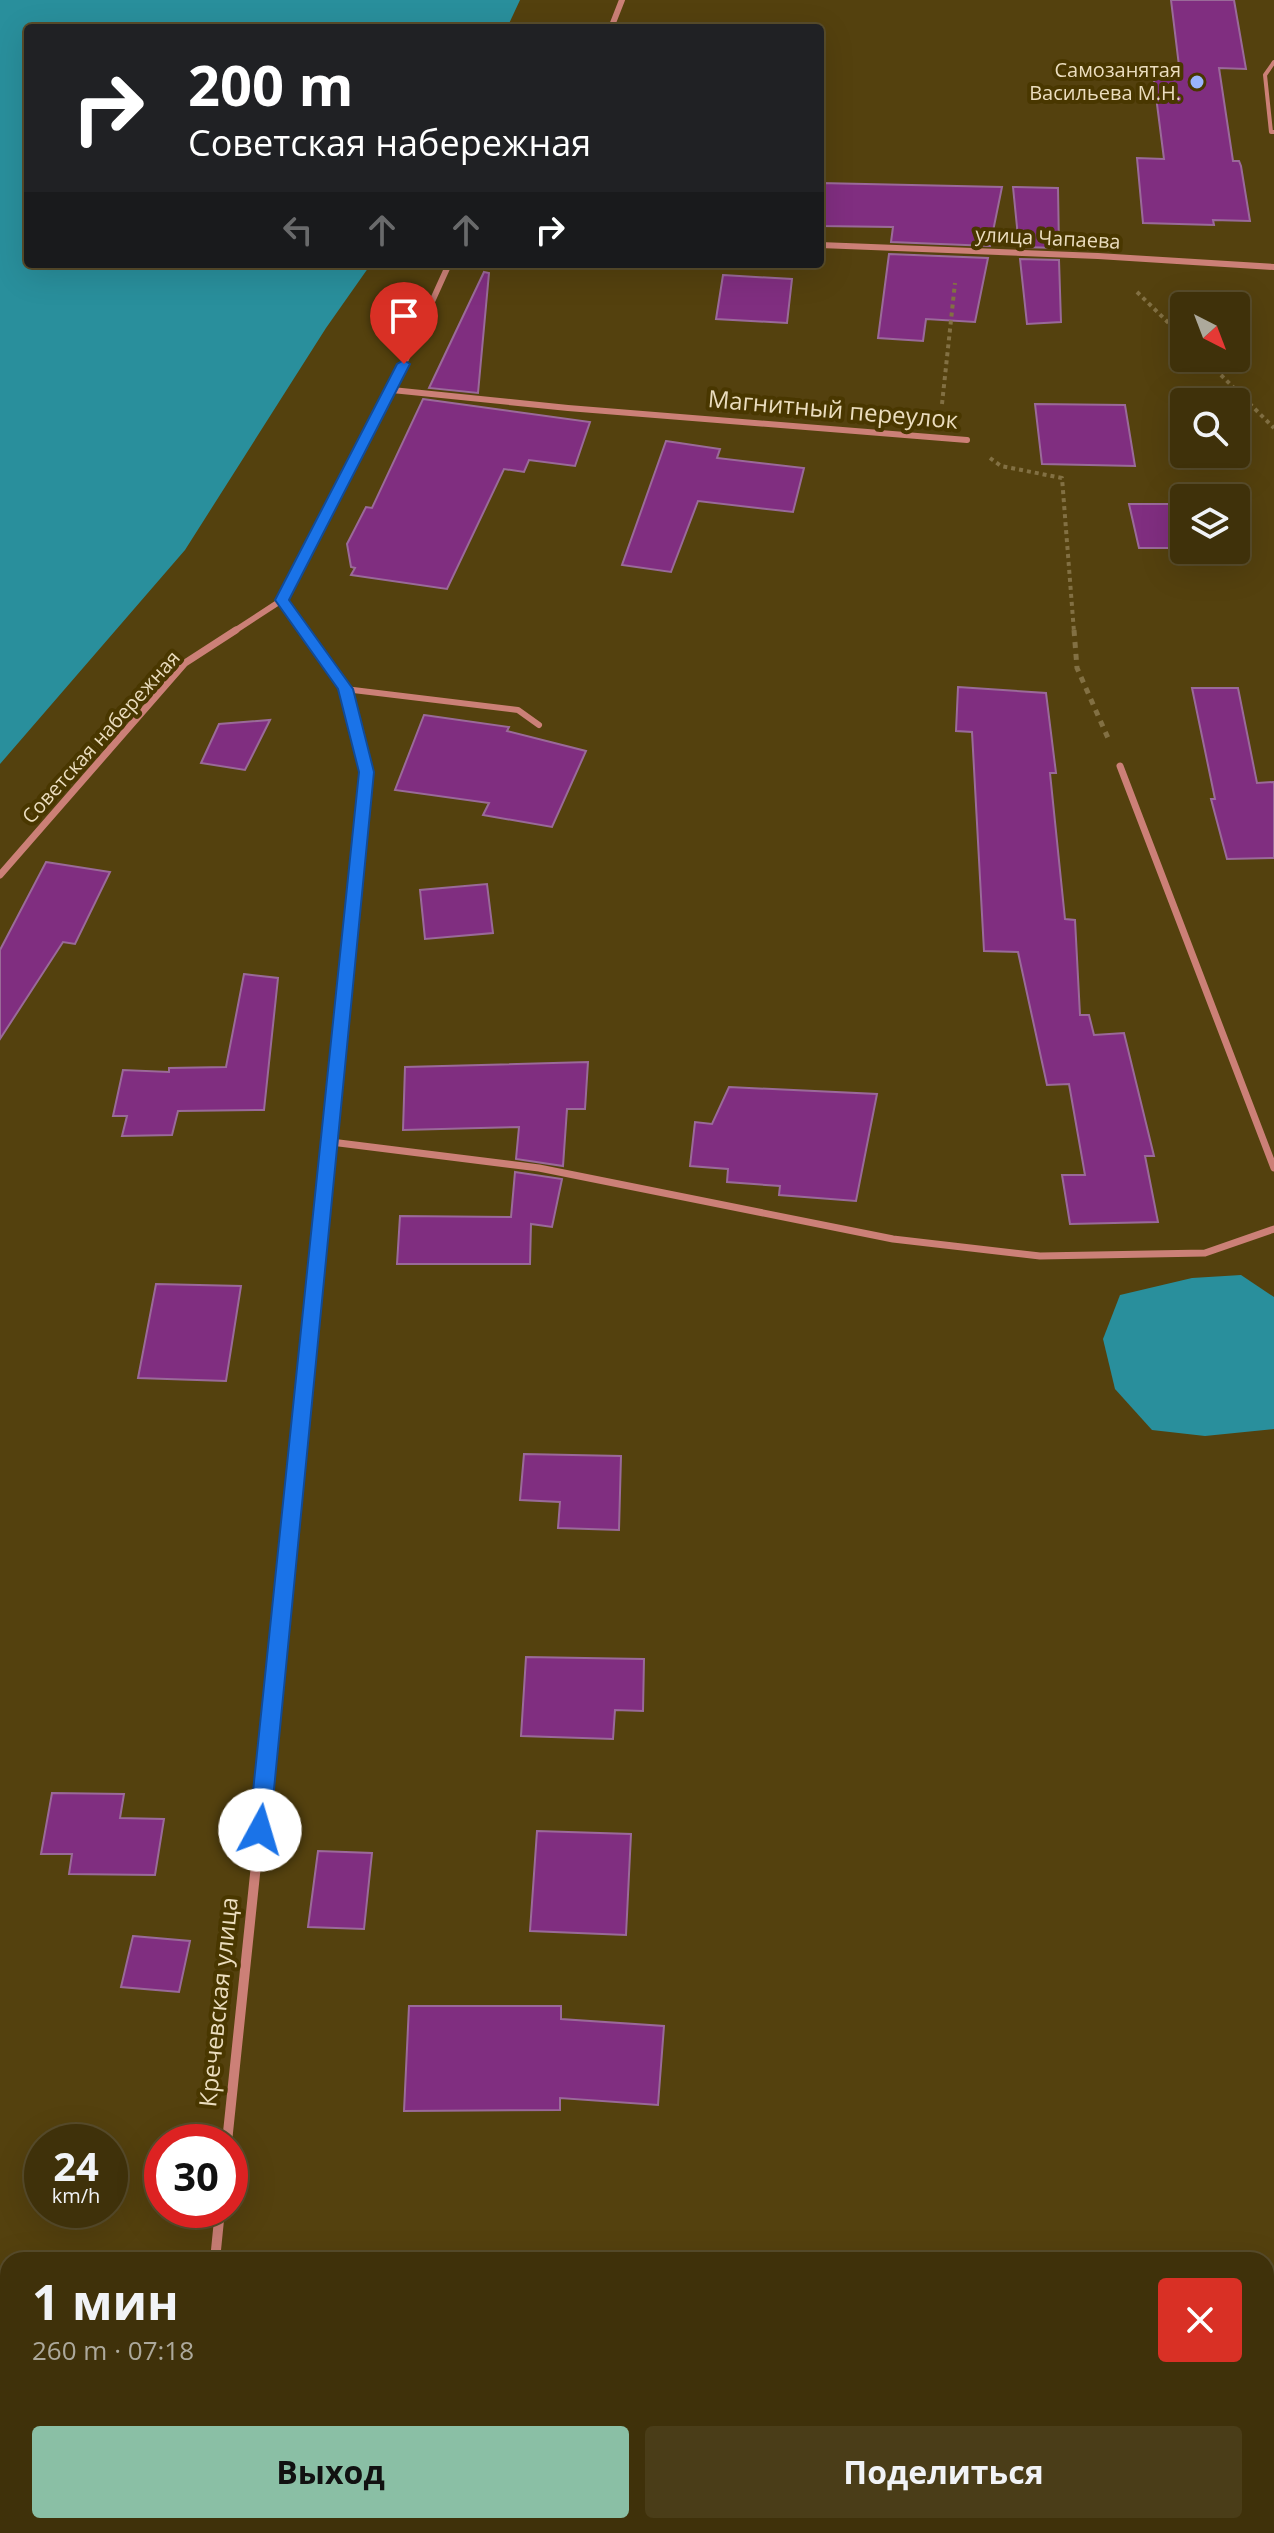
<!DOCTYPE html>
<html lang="ru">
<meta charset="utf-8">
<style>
:root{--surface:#3f310a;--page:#4a3d18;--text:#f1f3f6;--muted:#ada99c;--line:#584c2b;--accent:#8abfa5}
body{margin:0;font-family:"Open Sans",sans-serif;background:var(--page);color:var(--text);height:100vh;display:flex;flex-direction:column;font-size:30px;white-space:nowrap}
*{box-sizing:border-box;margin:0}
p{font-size:26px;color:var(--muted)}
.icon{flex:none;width:44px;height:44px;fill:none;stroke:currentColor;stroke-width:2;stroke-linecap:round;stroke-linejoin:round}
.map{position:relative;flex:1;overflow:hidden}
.panel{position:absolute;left:0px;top:2252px;width:1274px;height:282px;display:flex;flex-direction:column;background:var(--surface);border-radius:24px 24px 0 0;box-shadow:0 8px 32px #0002,0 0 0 2px var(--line)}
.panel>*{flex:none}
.banner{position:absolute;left:24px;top:24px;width:800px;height:244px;border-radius:8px;box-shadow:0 8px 32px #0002,0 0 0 2px var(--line);background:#202124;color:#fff;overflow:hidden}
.needle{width:52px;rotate:138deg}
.controls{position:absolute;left:1170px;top:292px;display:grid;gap:16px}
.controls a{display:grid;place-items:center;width:80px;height:80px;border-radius:8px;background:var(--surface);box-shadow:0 8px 32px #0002,0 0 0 2px var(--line);font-size:40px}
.speed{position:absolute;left:24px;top:2124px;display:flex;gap:16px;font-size:40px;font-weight:700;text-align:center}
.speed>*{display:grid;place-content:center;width:104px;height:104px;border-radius:50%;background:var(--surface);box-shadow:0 8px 32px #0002,0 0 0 2px var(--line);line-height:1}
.speed small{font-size:20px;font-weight:400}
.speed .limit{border:12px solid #d22;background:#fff;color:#111}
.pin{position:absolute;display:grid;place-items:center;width:68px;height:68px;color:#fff;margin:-82px -34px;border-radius:50% 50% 50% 0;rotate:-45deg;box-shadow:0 0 8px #0007}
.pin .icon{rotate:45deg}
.me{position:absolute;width:88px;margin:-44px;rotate:6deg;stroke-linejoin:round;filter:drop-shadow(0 0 6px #0008)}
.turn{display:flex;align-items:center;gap:28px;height:168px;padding:0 32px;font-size:36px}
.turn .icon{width:104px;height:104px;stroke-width:2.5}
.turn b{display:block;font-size:56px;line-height:68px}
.lanes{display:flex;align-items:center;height:76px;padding:0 32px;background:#0003;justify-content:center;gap:40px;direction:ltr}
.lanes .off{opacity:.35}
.round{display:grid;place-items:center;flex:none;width:84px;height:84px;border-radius:8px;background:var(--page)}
.headline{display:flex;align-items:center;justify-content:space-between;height:136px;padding:0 32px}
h1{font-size:48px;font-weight:700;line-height:60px}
.button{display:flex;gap:16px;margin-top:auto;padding:16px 32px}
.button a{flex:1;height:92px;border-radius:8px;background:var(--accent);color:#111;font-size:32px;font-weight:700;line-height:92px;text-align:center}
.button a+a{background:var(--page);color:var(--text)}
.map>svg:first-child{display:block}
.water{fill:#298f9c}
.building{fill:#802e80;stroke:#9a6a99;stroke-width:2}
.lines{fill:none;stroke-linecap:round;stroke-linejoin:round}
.path-far1{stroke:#827043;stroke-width:4;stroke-dasharray:4 4;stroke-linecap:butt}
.path{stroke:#827043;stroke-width:5;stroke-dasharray:6 6;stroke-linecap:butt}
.lane-far1{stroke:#cc8077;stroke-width:4}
.lane{stroke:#cc8077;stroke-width:6}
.street-far2{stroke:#cc8077;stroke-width:6}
.street-far1{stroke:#cc8077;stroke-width:7}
.street{stroke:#cc8077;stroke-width:10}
.route{fill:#1a73e8;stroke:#114b97;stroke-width:2}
.poi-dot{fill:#99b5fd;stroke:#493700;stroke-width:3}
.labels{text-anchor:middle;stroke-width:8;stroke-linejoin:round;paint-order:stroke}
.far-poi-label{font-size:20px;fill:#ebddbe;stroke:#493700;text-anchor:end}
.far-street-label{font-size:20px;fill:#ebddbe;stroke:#493700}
.street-label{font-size:24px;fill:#ebddbe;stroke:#493700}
</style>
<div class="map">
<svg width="1274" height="2533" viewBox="0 0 1274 2533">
<rect width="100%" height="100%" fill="#54410e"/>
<!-- water -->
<g class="water">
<path d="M0 0H520L507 28H28V264H371L326 328 185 550 0 764Z"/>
<path d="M1241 1275 1274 1297V1429L1205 1436 1152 1430 1115 1389 1103 1339 1120 1295 1192 1278Z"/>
</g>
<!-- building -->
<g class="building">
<path d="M1171 0H1234L1246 69 1219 68 1233 161H1239L1241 166 1250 221 1213 220 1214 225 1143 223 1137 158 1164 159 1152 65 1179 66Z"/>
<path d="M820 183 1002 187 990 246 891 242 893 227 820 226Z"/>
<path d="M1013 187 1058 188 1059 248 1019 247Z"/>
<path d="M889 254 988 258 975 322 926 319 923 341 878 338Z"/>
<path d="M1020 259 1059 260 1061 322 1027 324Z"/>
<path d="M484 272 489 273 478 393 429 388Z"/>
<path d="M723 275 792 279 787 323 716 319Z"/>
<path d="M423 399 590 422 575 466 529 460 524 472 504 469 447 589 351 575 355 568 351 567 347 544 366 507 372 508Z"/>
<path d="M1035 404 1125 405 1135 466 1042 464Z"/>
<path d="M666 441 720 449 717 458 804 468 793 512 698 501 671 572 622 565Z"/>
<path d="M1129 504H1184V548H1139Z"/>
<path d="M958 687 1046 693 1056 773H1050L1065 919 1075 920 1080 1015H1089L1094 1035 1124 1033 1154 1156H1145L1158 1222 1070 1224 1062 1175H1085L1069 1084 1047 1085 1018 952 984 951 972 732 956 731Z"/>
<path d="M1192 688H1238L1257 783 1274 782V858L1227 859 1211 799H1215Z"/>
<path d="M424 715 509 727 507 731 586 751 552 827 483 815 489 803 395 790Z"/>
<path d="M270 720 245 770 201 763 219 724Z"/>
<path d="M46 862 110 872 75 944 63 942 0 1039V950Z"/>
<path d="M487 884 493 933 425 939 420 890Z"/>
<path d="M244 974 278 978 264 1110 178 1111 172 1135 122 1136 127 1116H113L123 1070 169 1072V1068L226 1067Z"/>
<path d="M588 1062 585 1109H567L563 1166 516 1159 519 1127 403 1130 405 1067Z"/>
<path d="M729 1087 877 1094 856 1201 779 1195 780 1186 727 1182 728 1169 690 1166 695 1122 712 1124Z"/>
<path d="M515 1172 562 1179 552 1227 531 1224 530 1264H397L400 1216 511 1217Z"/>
<path d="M156 1284 241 1286 226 1381 138 1378Z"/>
<path d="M524 1454 621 1456 619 1530 558 1528 560 1502 520 1500Z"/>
<path d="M526 1657 644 1659 643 1711 615 1710 613 1739 521 1736Z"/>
<path d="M52 1793 124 1794 120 1818 164 1819 155 1875 69 1874 72 1854H41Z"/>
<path d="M537 1831 631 1834 626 1935 530 1931Z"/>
<path d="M318 1851 372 1853 364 1929 308 1927Z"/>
<path d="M133 1936 190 1941 179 1992 121 1987Z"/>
<path d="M409 2006H561V2019L664 2026 658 2105 560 2098V2110L404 2111Z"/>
</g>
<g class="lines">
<!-- path-far1 -->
<g class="path-far1">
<path d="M1137 292 1184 338"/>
<path d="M1204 358 1274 428"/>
<path d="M942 404 955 283"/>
<path d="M990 458 1001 466 1062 478 1074 632"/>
</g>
<!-- path -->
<path class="path" d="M1074 630 1077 668 1108 738"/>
<!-- lane-far1 -->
<path class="lane-far1" d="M1274 62 1265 75 1271 132H1274"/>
<!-- lane -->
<path class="lane" d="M345 689 518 710 539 725"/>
<!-- street-far2 -->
<g class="street-far2">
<path d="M611 28 622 0"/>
<path d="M820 245 1098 256 1274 267"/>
<path d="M392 390 568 408 967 440"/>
<path d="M282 600 305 632"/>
<path d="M233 632 282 600 392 390 449 264"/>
</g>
<!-- street-far1 -->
<g class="street-far1">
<path d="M1120 766 1274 1168"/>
<path d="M0 875 185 663 236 630"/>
<path d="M331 1142 539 1168 893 1239 1040 1256 1205 1253 1274 1229"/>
<path d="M298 1456 366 772 345 689 303 630"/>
</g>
<!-- street -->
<g class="street">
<path d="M227 2142 299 1454"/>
<path d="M215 2260 220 2210"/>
<path d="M186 2533 187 2526"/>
</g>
</g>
<!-- route -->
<path class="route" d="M404 360 410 364 289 600 353 689 374 772 270 1830 267 1837 260 1840 252 1837 249 1830 359 772 338 689 275 600 397 364Z"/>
<!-- markers -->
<circle class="poi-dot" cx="1197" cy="82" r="8"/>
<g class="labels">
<!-- far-poi labels -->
<g class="far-poi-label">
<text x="1181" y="77">Самозанятая<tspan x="1181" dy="23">Васильева М.Н.</tspan></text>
</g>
<!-- far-street labels -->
<g class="far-street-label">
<text transform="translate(1048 238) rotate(3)" y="7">улица Чапаева</text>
<text transform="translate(101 737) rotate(-48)" y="7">Советская набережная</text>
</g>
<!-- street labels -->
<g class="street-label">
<text transform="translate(833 410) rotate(5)" y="8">Магнитный переулок</text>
<text transform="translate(219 2002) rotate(-84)" y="8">Кречевская улица</text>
</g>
</g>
</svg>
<div class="controls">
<a><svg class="needle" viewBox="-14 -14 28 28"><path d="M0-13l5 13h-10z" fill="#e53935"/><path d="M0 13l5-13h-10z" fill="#ada99c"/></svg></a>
<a><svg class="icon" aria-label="search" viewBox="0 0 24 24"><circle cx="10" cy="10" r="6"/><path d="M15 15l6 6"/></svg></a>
<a><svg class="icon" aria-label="layers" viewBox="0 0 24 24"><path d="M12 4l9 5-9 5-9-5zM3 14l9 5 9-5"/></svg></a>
</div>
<div class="speed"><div>24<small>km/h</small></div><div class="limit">30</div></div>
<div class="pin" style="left:404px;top:364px;background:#d93025"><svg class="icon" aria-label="arrive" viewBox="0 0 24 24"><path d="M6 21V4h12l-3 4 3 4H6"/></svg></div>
<svg class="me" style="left:260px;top:1830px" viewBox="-20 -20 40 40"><circle r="19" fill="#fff"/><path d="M0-13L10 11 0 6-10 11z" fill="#1a73e8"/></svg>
<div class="banner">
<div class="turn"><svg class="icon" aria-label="right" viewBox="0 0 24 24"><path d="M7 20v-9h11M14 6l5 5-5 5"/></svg><div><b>200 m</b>Советская набережная</div></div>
<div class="lanes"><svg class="icon off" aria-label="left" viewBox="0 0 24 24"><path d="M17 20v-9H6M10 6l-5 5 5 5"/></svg><svg class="icon off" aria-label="ahead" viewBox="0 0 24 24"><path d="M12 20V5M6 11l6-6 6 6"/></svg><svg class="icon off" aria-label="ahead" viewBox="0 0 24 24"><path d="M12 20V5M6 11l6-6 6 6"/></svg><svg class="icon" aria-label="right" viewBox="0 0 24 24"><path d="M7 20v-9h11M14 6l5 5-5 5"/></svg></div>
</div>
<section class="panel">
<div class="headline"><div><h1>1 мин</h1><p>260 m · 07:18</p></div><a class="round" style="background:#d93025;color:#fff"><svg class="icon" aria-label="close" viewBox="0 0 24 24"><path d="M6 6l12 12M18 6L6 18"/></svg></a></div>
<div class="button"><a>Выход</a><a>Поделиться</a></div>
</section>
</div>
